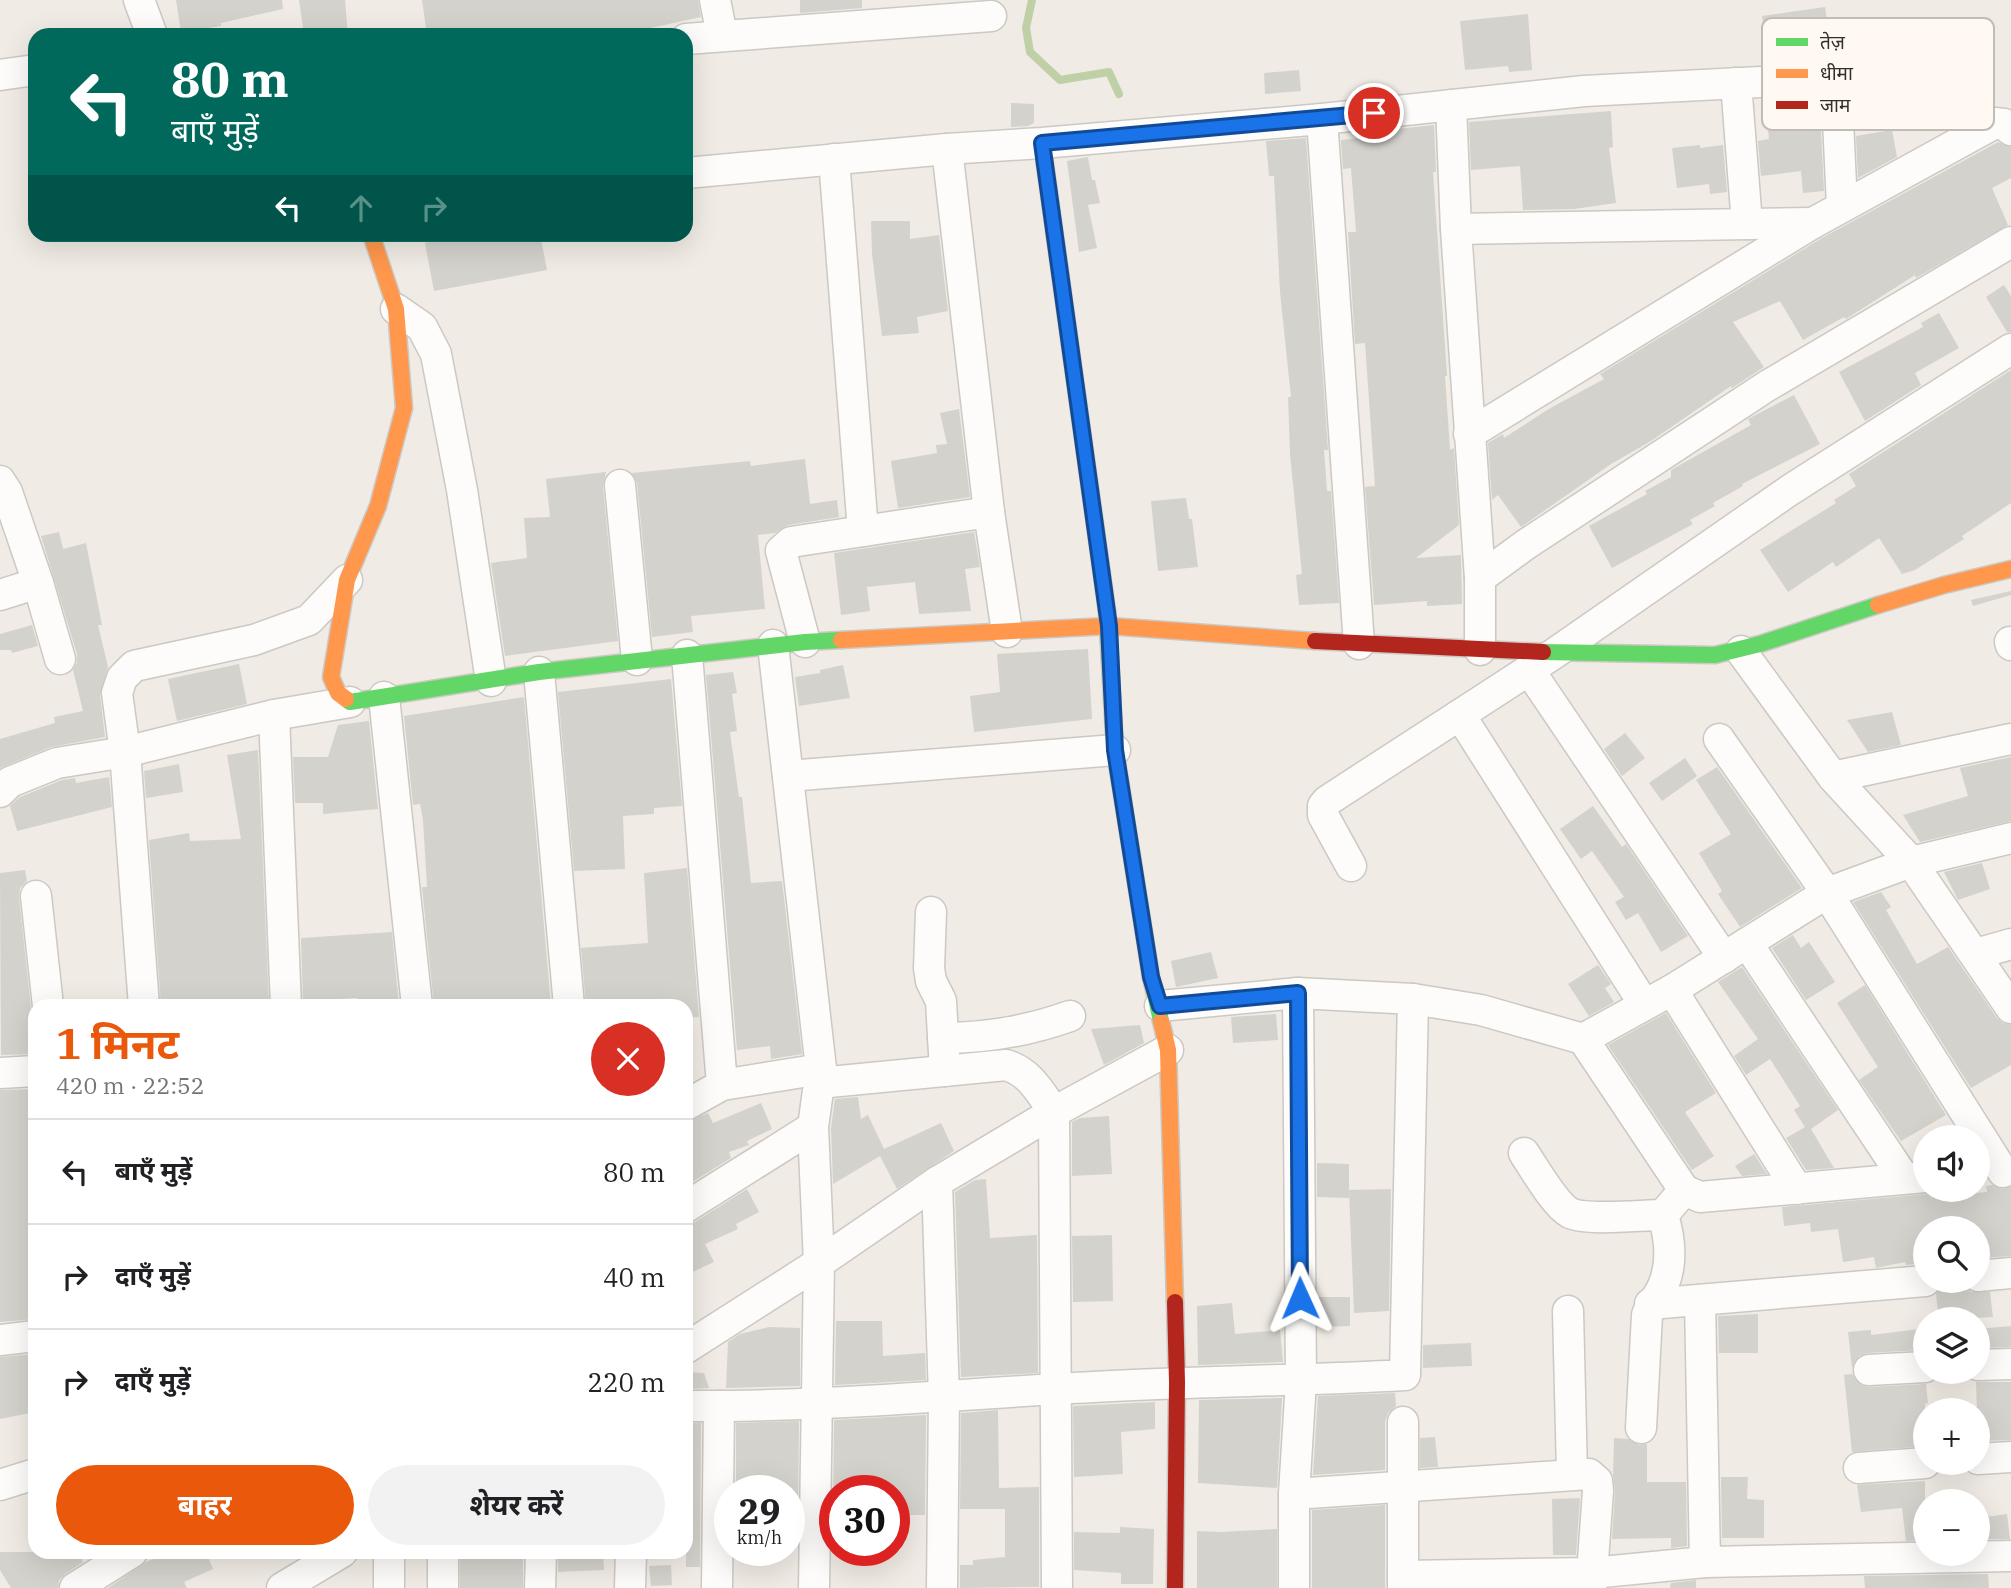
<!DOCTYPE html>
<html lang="hi">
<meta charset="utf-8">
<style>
:root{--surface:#fff;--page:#f2f2f2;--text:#202124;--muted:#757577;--line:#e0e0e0;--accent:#ea580c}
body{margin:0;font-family:"IBM Plex Serif","Noto Sans Devanagari",serif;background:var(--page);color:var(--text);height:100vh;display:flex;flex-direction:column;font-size:26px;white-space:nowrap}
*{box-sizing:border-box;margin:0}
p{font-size:23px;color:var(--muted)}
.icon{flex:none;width:38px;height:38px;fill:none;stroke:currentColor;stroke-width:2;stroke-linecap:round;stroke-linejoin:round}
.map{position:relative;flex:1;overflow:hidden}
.details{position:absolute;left:28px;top:999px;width:665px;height:560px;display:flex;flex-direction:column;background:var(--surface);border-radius:21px;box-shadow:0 7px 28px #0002}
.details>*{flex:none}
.banner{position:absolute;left:28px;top:28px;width:665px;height:214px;border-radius:21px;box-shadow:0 7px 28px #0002;background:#00695c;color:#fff;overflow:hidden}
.tools{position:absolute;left:1913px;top:1125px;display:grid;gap:14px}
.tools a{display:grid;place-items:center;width:77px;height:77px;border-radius:50%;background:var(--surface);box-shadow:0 7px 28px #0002;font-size:35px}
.speed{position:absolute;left:714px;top:1475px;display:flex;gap:14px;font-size:35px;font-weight:700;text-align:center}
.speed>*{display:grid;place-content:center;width:91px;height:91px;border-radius:50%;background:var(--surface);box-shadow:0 7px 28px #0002;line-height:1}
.speed small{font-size:18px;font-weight:400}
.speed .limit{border:10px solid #d22;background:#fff;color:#111}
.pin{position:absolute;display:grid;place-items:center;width:60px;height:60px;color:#fff;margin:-30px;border:4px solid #fff;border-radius:50%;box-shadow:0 2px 7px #0007}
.me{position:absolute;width:77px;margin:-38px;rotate:359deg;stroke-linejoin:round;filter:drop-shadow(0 0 5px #0008)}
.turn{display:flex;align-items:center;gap:24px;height:147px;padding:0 28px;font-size:32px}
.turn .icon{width:91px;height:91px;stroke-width:2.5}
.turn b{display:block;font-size:49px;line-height:60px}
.lanes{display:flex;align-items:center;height:66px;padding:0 28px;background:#0003;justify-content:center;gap:35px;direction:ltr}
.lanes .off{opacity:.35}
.round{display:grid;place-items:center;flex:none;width:74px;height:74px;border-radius:37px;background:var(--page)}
.head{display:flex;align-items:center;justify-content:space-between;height:119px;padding:0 28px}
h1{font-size:42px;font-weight:700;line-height:52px;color:var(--accent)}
.action{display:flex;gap:14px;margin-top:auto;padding:14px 28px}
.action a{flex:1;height:80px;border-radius:42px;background:var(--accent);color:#fff;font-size:28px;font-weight:700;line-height:80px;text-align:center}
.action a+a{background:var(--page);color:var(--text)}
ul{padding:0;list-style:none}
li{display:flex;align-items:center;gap:21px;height:105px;padding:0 28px;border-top:2px solid var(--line)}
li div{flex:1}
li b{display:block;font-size:26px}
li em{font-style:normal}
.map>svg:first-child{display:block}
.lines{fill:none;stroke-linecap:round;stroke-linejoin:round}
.stream{stroke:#c0d0a6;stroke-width:8}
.building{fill:#d4d2cc}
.street-casing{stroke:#ccc8c3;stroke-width:33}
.fast-casing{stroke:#ccc8c3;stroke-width:19}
.slow-casing{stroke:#ccc8c3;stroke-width:19}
.jam-casing{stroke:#ccc8c3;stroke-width:19}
.street{stroke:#fdfcfb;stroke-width:30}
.fast{stroke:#63d668;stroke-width:16}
.slow{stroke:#ff974d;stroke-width:16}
.jam{stroke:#b3261e;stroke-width:16}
.route-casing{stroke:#114b97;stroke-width:18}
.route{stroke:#1a73e8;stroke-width:12}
.key{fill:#fff9f2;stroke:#c2bcb6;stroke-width:2}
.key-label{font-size:19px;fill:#332f2b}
</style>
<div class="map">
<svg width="2011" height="1588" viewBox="0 0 2011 1588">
<rect width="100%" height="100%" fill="#f0ebe4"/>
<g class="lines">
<!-- stream -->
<path class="stream" d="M1032 0 1026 28 1030 52 1060 80 1109 72 1119 94"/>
</g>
<!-- building -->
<g class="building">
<path d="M176 0H282L283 9 221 23V26L181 32Z"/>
<path d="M299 0H345L348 35H304Z"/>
<path d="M422 0H698L701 17 646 29 647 35H427Z"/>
<path d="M800 0H862V8L800 13Z"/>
<path d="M1825 7 1829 34 1766 43 1762 16Z"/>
<path d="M1528 14 1532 70 1509 72 1508 66 1465 70 1460 21Z"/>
<path d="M1299 70 1301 91 1265 94 1264 73Z"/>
<path d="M1011 103 1034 104V123L1028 126 1011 127Z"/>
<path d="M1611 111 1613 147 1609 148 1616 203 1574 209 1523 210 1520 166 1471 170 1469 122Z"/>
<path d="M1820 112 1824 191 1803 193 1801 171 1761 176 1758 141 1769 139 1767 120 1803 117 1802 113Z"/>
<path d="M1434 125 1436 172H1433L1447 376H1445L1450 450 1454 448 1459 525 1416 558 1461 555 1462 604 1427 606V601L1374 605 1365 487 1375 486 1365 343 1355 344 1348 232H1356L1351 168 1343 169 1341 140 1388 135V130Z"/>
<path d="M1892 130 1897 157 1858 178 1856 136Z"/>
<path d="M1306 138 1328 450H1324L1327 491H1331L1339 603 1299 605 1296 575 1302 574 1290 454 1288 397H1291L1280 292 1274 176H1269L1266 141Z"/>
<path d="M1998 142 2011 147V178L1992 188 2008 225 1916 278 1915 275 1846 319 1844 317 1803 340 1780 301 1733 322 1764 367 1732 388 1731 386 1651 441 1611 464 1521 527 1498 495 1492 500 1488 443 1503 434 1504 438 1547 410 1604 379 1600 374 1822 238Z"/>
<path d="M1700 145V148L1723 145 1727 192 1710 194 1709 184 1677 188 1672 148Z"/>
<path d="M1088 157 1092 180H1095L1100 203 1088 205 1097 248 1079 252 1067 161Z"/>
<path d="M871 221H910V239L939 235 948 311 917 317 919 333 882 336 872 254Z"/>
<path d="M469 234H540L547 270 434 291 425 243Z"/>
<path d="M2004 285 2011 296V332H2007L1986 297Z"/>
<path d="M1939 313 1959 348 1915 373 1921 385 1865 421 1839 372 1923 327 1921 323Z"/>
<path d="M2011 370V503L1962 536 1964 539 1915 570 1902 574 1879 538 1836 567 1833 562 1788 592 1760 550 1836 503 1834 500 1856 486 1849 474Z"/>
<path d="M1794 395 1820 444 1742 484 1743 486 1713 503 1715 506 1690 520 1693 524 1612 568 1589 526 1647 494 1645 491 1671 477V470L1751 425 1748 419Z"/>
<path d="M959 409 970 497 898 508 891 461 937 453 936 445 947 444 940 413Z"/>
<path d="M805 459 810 504 837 500 839 517 788 525 775 533 758 535 765 609 691 616 693 632 652 637 637 483 632 473 750 461 751 466Z"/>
<path d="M606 472 603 487 618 641 505 656 491 563 527 558 524 518 550 517 546 479Z"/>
<path d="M1186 498 1189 519H1192L1198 567 1158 571 1151 501Z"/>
<path d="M59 532 63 549 86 543 102 625H98L108 667 100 695 105 737 51 747 0 768V739L55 723 54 717 83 711 73 670 77 663V654L41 536Z"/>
<path d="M974 532 980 567 965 569 971 611 919 614 915 582 867 587 870 611 841 615 834 553Z"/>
<path d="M2011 591V595L1973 606 1971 600Z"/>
<path d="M32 625 38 646 12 653 11 650H0V634Z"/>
<path d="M1088 649 1092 719 974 732 970 696 1000 692 997 654Z"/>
<path d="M239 664 247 704 177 721 168 679Z"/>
<path d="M843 665 850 698 799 706 795 677 820 673V670Z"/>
<path d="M733 672 737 693 732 694 737 731 730 732 739 797H742L751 883 782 881 802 1054 771 1059 770 1046 737 1050 706 675Z"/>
<path d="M671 679 682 806 654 808V814L623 816 625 869 574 871 558 692Z"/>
<path d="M524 697 551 1006H434L422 887H427L423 820 420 804 413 805 404 716Z"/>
<path d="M1892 712 1901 745 1868 752 1847 720Z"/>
<path d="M369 721 378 809 323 814V803H295L293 757H328L338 725Z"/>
<path d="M1625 733 1645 758 1622 776 1604 749Z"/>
<path d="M258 750 269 1006H161L149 840 189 833 190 841 241 839 227 755Z"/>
<path d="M2011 757V821L1920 842 1903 815 1968 796 1960 768Z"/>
<path d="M1685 758 1697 776 1662 801 1649 783Z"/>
<path d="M179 764 183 792 146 798 144 771Z"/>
<path d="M1717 767 1802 888 1740 927 1718 894 1722 891 1699 853 1731 834 1696 780Z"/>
<path d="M109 777 112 807 17 831 10 806 20 797 62 780 75 778 76 783Z"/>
<path d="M1593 806 1622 847 1626 844 1688 936 1661 952 1638 913 1626 920 1615 902 1624 897 1592 851 1581 859 1560 829Z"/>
<path d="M1982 863 1990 889 1958 900 1944 872Z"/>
<path d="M687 868 699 1017 686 1018V1006H586L581 948 648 943 644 873Z"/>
<path d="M25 870 27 881 20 888 19 898 31 1008 35 1017V1054L1 1055 0 873Z"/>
<path d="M1881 892 1891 907 1886 910 1917 964 1948 947 1997 1018 2003 1023 2011 1025V1065L1971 1088 1853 902Z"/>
<path d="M392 932 399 1006H358L357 998 303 1001 301 938Z"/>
<path d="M1793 935 1801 948 1809 942 1835 982 1806 1000 1772 948Z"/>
<path d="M1211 952 1218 978 1176 987 1171 961Z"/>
<path d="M1598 965 1611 984 1605 988 1614 1002 1589 1016 1568 984Z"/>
<path d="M1742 967 1838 1110 1811 1129 1834 1168 1806 1170 1786 1138 1805 1127 1794 1110 1800 1106 1770 1059 1746 1075 1734 1056 1758 1039 1718 982Z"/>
<path d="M1865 985 1946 1115 1901 1141 1859 1080 1878 1067 1837 1003Z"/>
<path d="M1666 1013 1716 1093 1685 1112 1714 1156 1692 1170 1608 1045Z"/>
<path d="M1276 1014 1278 1040 1233 1043 1231 1017Z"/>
<path d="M1140 1025 1144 1043 1104 1065 1091 1029Z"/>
<path d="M35 1089V1319L0 1322V1090Z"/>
<path d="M858 1097 861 1119 868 1115 884 1149 941 1123 954 1151 897 1189 880 1156 833 1184 831 1128 835 1099Z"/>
<path d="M761 1103 772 1129 747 1141 749 1145 729 1152 731 1158 686 1186V1122L708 1113 713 1123Z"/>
<path d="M1109 1116 1112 1174 1072 1176V1122L1080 1118Z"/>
<path d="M1754 1154 1767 1174 1742 1176 1735 1166Z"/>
<path d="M1317 1163 1349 1164V1198L1317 1197Z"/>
<path d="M986 1179 990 1238 1037 1235 1038 1373 961 1377 955 1192 975 1180Z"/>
<path d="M1992 1185 2003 1189 2011 1187V1256L1978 1258V1228H1925V1263L1906 1265 1905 1262 1876 1268 1874 1257 1843 1262 1838 1229 1811 1232 1810 1223 1784 1226 1782 1207 1927 1194 1936 1190 1938 1197 1987 1192 1986 1186Z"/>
<path d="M747 1189 759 1212 736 1224 738 1229 705 1244 714 1262 686 1275V1224L695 1222Z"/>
<path d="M1391 1189 1389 1311 1354 1313 1349 1190Z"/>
<path d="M1112 1235 1113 1301 1073 1302 1072 1236Z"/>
<path d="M1962 1281 1964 1287 1971 1292H1990L1993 1317 1939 1320 1936 1294 1942 1283Z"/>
<path d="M1318 1297H1350V1326L1318 1327Z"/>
<path d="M1232 1303 1235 1334 1280 1330 1283 1362 1198 1365 1197 1306Z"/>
<path d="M1758 1314V1353H1719L1718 1316Z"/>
<path d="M836 1321H882L883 1356 925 1353 926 1380 835 1385Z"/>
<path d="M2011 1326V1347L1978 1348V1329Z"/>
<path d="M769 1327 800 1328V1386L726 1388 728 1342 740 1334Z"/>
<path d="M1920 1329 1922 1350 1867 1353 1859 1356 1852 1368 1848 1332 1871 1330V1335Z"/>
<path d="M1471 1343 1472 1366 1423 1368V1345Z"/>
<path d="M35 1354V1412L0 1419V1357Z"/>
<path d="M686 1372 704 1373 709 1388 686 1389Z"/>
<path d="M1852 1374 1861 1385 1869 1387 1926 1384 1928 1403 1925 1404V1446L1852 1452 1844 1375Z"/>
<path d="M1976 1382H2011V1440L1978 1441Z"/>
<path d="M1395 1393 1396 1406 1388 1413 1385 1422V1470L1313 1475 1318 1396Z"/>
<path d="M1282 1398 1277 1488 1198 1483 1199 1400Z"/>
<path d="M1155 1402V1429L1121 1432 1123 1474 1074 1477 1073 1406Z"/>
<path d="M998 1410 999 1488 1039 1487V1587L960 1588V1565H973V1560L1005 1557V1509H960L961 1413Z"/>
<path d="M926 1415 925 1515H894V1491H835V1511H833L834 1420Z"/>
<path d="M799 1421 798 1513 789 1514V1491H736V1423Z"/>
<path d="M686 1423H701L700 1567H686Z"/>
<path d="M1435 1437 1438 1467 1420 1468V1438Z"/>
<path d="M1614 1438 1628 1439 1639 1445 1647 1444V1482H1686L1687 1546 1671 1548V1538L1612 1539 1615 1492 1613 1475Z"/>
<path d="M1721 1477H1748L1747 1499 1764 1500V1538H1722Z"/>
<path d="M1925 1481V1540L1906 1541 1902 1508 1861 1512 1857 1485Z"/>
<path d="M1580 1498 1576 1555H1553L1552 1499Z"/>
<path d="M1385 1505V1588H1312V1510Z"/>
<path d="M2007 1514 2010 1539H1978V1518Z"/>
<path d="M1120 1527 1154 1529 1153 1584H1121V1573L1074 1570V1532L1120 1533Z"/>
<path d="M1277 1529V1588H1197V1531L1221 1532Z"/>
<path d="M0 1552H78L83 1562 65 1574 59 1580 58 1588H11L0 1570Z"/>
<path d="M172 1552H206L213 1569 184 1582 187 1588H108L146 1562Z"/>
<rect x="460" y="1552" width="63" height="36"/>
<path d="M558 1552H603L604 1570 558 1572Z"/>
<path d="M671 1565 672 1585 651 1586 649 1566Z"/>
<path d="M1988 1574 1989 1588H1865L1864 1576Z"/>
<path d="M1696 1580V1588H1670L1671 1583Z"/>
</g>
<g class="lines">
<defs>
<g id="street">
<path d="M139 0 152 35"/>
<path d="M715 0 722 35"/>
<path d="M686 39 991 16"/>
<path d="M0 75 35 70"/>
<path d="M1736 83 1747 224"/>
<path d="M1451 105 1456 229 1480 578V650"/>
<path d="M1322 119 1359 644"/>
<path d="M947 149 989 512"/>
<path d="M834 159 863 531"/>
<path d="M686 173 947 149 1042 143 1322 119 1584 91 1821 79 1832 86 1837 99 1842 206"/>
<path d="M1456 229 1813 223"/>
<path d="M396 309 422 327 436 354 462 490 491 681"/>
<path d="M1469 434 1813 223 1995 123 2004 124 2011 130"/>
<path d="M0 481 7 492 38 583"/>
<path d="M620 485 637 660"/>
<path d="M1480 578 1525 545 1767 386 2011 242"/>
<path d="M0 595 38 583 60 659"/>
<path d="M805 642 781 551 791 542 989 512 1007 632"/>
<path d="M2010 642 2011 645"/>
<path d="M773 645 821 1069 813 1127 819 1263 814 1588"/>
<path d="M1741 651 1833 777 1911 862 2011 1008"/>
<path d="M687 655 722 1085"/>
<path d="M1529 670 1724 958"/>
<path d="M539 672 569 1006"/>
<path d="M384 697 417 1006"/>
<path d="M274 715 286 1006"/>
<path d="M1460 715 1644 1004"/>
<path d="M1719 739 1827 893 2003 1172"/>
<path d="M788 776 1115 750"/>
<path d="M1833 777 2011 739"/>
<path d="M0 792 10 782 57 763 125 752 274 715 350 702"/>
<path d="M1351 866 1323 815V806L1327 801 1555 653 1790 490 2011 349"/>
<path d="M36 896 48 1006"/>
<path d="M931 912 929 968 931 981 941 1001 945 1071"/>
<path d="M1747 943 1904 1178"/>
<path d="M1976 954 2011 944"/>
<path d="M1672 990 1797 1189"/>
<path d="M144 1006 125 752 117 693 122 678 134 666 254 640 309 620 347 580"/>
<path d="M1160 1006 1298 993 1413 999 1481 1010 1583 1039 1672 990 1827 893 1911 862 2011 838"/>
<path d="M943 1038C988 1038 1028 1031 1070 1016"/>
<path d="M1583 1039 1684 1190 1663 1215C1670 1238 1673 1263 1663 1286 1659 1297 1651 1303 1647 1315L1641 1428"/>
<path d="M0 1073 35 1071"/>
<path d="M819 1083 1006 1065C1030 1072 1040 1092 1054 1112L1057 1588"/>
<path d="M686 1105 722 1085 821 1069"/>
<path d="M1524 1153C1534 1168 1555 1205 1570 1213 1588 1221 1641 1215 1663 1215"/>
<path d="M937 1182 944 1397 942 1588"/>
<path d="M1684 1190 1700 1197 1925 1177"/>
<path d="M686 1207 813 1127"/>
<path d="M1978 1276 2011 1273"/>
<path d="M1700 1300 1705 1562"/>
<path d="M1650 1304 1925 1281"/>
<path d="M1568 1311 1572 1474"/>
<path d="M0 1340 35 1336"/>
<path d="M686 1348 819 1263 937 1182 1054 1112 1168 1050"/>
<path d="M1978 1365 2011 1364"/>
<path d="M1869 1370 1925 1367"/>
<path d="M686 1406C822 1407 957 1394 1093 1387 1197 1381 1301 1381 1405 1375L1413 999"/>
<path d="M1403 1422V1588"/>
<path d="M1978 1459 2011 1457"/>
<path d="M1859 1468 1925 1463"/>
<path d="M0 1485 35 1474"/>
<path d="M1294 1494 1589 1474 1597 1481 1598 1491 1591 1588"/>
<path d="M443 1552V1588"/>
<path d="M1403 1576 1592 1573 1705 1562 2011 1556"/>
<path d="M75 1588 132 1552"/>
<path d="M282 1588 342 1552"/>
<path d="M389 1588V1552"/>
<path d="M540 1588 541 1552"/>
<path d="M630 1588 631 1552"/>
<path d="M717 1588 719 1406"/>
<path d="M1294 1588V1494L1301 1381 1298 993"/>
</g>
<g id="fast">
<path d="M1107 611 1115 750 1151 977 1161 1021"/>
<path d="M1543 652 1715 655 1760 644 1878 605"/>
<path d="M346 699 350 702 539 672 805 642 841 640"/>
</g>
<g id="slow">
<path d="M1042 143 1107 611"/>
<path d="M1878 605 1944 585 2011 569"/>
<path d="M841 640 1109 626 1315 641"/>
<path d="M346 699 338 693 331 677 347 580 378 506 404 408 396 309 371 234"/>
<path d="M1161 1021 1168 1050 1175 1302"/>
</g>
<g id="jam">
<path d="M1315 641 1543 652"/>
<path d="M1175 1302 1177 1382 1175 1588"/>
</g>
</defs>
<!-- street casing -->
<use href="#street" class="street-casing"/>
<!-- fast casing -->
<use href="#fast" class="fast-casing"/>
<!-- slow casing -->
<use href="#slow" class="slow-casing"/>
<!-- jam casing -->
<use href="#jam" class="jam-casing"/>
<!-- street -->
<use href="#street" class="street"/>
<!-- fast -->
<use href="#fast" class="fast"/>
<!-- slow -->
<use href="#slow" class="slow"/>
<!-- jam -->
<use href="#jam" class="jam"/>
</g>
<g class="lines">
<defs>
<path id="route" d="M1300 1298 1298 993 1160 1006 1151 977 1115 750 1109 626 1042 143 1374 113"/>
</defs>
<!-- route casing -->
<use href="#route" class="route-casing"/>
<!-- route -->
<use href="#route" class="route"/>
</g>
<!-- legend -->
<rect x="1762" y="18" width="232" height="112" rx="10" class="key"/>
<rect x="1776" y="38" width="32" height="8" fill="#63d668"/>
<rect x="1776" y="69" width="32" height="9" fill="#ff974d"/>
<rect x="1776" y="101" width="32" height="8" fill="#b3261e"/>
<g class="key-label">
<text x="1820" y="49">तेज़</text>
<text x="1820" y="80">धीमा</text>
<text x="1820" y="112">जाम</text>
</g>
</svg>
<div class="tools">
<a><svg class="icon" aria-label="sound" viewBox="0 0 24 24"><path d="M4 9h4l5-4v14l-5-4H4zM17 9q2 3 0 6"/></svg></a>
<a><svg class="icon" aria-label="search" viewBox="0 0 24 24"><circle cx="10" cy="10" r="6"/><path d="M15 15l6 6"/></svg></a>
<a><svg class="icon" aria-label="layers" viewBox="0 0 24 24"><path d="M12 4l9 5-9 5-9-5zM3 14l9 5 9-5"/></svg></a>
<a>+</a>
<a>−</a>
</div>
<div class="speed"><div>29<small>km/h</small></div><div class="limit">30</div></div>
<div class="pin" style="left:1374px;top:113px;background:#d93025"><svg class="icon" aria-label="arrive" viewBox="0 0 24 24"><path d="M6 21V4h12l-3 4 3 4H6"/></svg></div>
<svg class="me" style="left:1300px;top:1298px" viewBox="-20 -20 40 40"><path d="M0-17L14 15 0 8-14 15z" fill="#1a73e8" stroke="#fff" stroke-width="4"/></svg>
<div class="banner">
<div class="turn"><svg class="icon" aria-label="left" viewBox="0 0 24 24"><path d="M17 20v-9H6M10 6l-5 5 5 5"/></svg><div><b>80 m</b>बाएँ मुड़ें</div></div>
<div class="lanes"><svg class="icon" aria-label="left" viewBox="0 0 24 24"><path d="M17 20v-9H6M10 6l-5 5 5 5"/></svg><svg class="icon off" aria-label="ahead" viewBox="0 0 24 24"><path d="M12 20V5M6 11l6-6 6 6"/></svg><svg class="icon off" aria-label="right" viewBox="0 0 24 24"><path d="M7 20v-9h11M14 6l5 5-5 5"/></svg></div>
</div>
<section class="details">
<div class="head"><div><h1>1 मिनट</h1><p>420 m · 22:52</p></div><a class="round" style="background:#d93025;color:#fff"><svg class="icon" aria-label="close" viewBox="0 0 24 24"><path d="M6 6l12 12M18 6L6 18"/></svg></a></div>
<ul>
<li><svg class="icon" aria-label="left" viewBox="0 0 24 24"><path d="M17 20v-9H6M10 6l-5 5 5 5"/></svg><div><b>बाएँ मुड़ें</b></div><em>80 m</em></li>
<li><svg class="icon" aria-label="right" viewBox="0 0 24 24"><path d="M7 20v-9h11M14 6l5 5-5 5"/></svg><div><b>दाएँ मुड़ें</b></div><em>40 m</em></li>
<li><svg class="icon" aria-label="right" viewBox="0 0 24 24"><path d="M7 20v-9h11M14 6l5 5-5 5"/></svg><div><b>दाएँ मुड़ें</b></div><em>220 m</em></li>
</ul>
<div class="action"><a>बाहर</a><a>शेयर करें</a></div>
</section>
</div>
